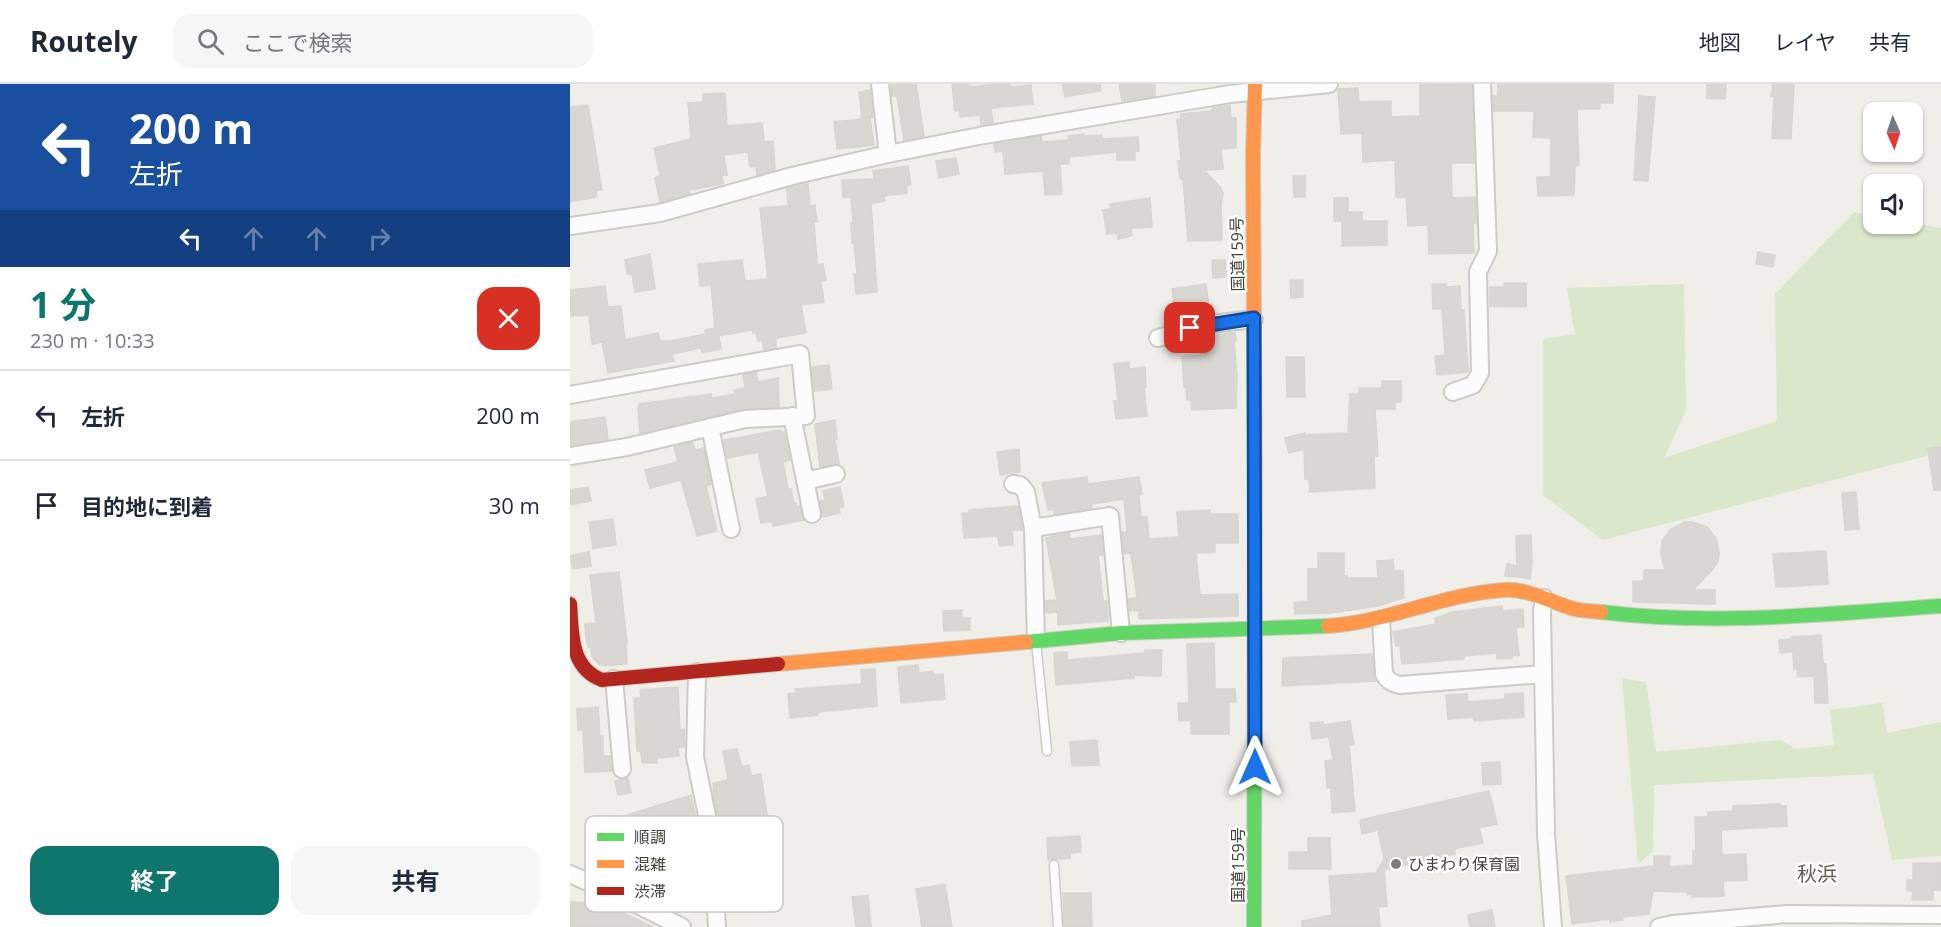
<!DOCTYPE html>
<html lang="ja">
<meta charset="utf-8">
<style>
:root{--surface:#fff;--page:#f6f6f7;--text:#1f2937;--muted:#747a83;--line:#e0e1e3;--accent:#0f766e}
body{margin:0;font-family:"Open Sans","Noto Sans JP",sans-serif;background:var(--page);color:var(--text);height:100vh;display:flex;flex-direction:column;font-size:22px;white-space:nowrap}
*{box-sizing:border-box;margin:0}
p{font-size:20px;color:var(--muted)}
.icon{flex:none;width:33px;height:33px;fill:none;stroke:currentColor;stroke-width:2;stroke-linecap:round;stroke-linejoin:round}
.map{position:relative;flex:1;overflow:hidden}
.side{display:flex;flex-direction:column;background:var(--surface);width:570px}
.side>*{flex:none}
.banner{background:#1a4fa0;color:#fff;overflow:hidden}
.needle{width:39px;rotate:177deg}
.controls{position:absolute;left:1293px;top:18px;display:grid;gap:12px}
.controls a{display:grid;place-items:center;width:60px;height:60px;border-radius:12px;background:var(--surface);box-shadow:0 2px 4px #0004;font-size:30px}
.pin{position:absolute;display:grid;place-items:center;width:51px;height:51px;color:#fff;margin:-26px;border-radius:12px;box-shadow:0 3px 9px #0006}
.me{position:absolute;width:66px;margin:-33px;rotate:0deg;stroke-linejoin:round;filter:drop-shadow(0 0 4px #0008)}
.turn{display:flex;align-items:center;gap:21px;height:126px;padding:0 30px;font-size:27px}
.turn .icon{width:78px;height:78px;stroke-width:2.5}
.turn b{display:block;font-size:42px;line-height:51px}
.lanes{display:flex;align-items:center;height:57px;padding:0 30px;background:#0003;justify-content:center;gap:30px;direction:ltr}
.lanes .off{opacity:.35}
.round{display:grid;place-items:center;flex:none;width:63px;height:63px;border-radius:18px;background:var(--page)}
.head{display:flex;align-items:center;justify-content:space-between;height:102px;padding:0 30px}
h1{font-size:36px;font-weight:700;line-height:45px;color:var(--accent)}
.action{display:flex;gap:12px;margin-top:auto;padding:12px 30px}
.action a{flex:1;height:69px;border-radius:18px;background:var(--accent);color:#fff;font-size:24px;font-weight:700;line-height:69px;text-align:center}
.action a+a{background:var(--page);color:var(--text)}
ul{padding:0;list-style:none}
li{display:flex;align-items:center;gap:18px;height:90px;padding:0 30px;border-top:2px solid var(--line)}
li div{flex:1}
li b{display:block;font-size:22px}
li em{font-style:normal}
header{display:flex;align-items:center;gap:36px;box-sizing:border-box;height:84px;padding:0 30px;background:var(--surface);border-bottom:2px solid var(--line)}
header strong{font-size:28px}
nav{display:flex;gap:33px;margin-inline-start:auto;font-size:21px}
.search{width:420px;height:54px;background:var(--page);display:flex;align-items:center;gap:15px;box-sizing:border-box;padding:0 21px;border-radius:18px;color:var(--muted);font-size:22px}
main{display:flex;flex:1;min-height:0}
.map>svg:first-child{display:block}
.green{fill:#dae7cb}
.building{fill:#d8d7d2;stroke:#d7d5cf;stroke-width:1.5}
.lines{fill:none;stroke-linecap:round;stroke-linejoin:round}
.lane-casing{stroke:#cdcbc7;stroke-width:11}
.street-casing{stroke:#cdcbc7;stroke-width:20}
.fast-casing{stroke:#cdcbc0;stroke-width:16}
.slow-casing{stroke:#cdcbc0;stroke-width:16}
.jam-casing{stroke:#cdcbc0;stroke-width:16}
.lane{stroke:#fdfcfc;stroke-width:8}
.street{stroke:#fdfcfc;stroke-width:16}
.fast{stroke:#63d668;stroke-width:14}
.slow{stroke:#ff974d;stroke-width:14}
.jam{stroke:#b3261e;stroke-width:14}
.route-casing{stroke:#114b97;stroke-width:15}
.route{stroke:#1a73e8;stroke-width:10}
.poi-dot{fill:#7f7d75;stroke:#fff;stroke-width:2}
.labels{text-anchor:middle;stroke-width:5;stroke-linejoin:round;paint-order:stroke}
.street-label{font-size:16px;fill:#434036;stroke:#fff}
.poi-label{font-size:16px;fill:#434036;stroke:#fff;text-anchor:start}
.quarter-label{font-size:20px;fill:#655e4f;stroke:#fff}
.key{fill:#fff;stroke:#c7c6c3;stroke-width:1.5}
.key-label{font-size:16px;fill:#434036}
</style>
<header>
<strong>Routely</strong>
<div class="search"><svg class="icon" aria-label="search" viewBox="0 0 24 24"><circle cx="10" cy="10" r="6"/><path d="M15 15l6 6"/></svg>ここで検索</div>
<nav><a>地図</a><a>レイヤ</a><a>共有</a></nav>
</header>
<main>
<section class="side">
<div class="banner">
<div class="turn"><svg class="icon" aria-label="left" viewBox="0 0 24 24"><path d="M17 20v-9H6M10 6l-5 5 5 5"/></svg><div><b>200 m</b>左折</div></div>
<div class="lanes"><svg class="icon" aria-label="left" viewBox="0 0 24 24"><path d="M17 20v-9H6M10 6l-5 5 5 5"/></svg><svg class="icon off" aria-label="ahead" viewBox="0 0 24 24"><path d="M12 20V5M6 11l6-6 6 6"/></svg><svg class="icon off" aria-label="ahead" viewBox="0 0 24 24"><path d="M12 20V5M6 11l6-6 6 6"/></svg><svg class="icon off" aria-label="right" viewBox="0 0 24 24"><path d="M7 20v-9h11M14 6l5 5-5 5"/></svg></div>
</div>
<div class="head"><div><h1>1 分</h1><p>230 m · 10:33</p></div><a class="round" style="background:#d93025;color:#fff"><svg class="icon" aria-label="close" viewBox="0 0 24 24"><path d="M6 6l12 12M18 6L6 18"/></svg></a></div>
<ul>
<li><svg class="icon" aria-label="left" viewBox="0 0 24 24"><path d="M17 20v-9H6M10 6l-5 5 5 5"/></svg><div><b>左折</b></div><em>200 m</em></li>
<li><svg class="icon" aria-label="arrive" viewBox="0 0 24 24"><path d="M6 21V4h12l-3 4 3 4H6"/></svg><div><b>目的地に到着</b></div><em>30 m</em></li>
</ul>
<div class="action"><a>終了</a><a>共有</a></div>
</section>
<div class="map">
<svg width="1371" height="843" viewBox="0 0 1371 843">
<rect width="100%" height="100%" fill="#efeee9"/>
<!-- green -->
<g class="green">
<path d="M1284 128 1303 132 1304 140 1343 139 1371 144V368L1033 456 973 411V255L1005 250 997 204 1114 200 1116 326 1094 374 1207 337 1205 210Z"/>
<path d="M1052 594 1076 598 1086 668 1211 656 1226 665 1264 661 1260 626 1312 619 1317 649 1371 638V772L1322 776 1303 690 1084 701 1083 767 1068 780Z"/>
</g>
<!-- building -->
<g class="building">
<path d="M321 0H346L354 52 334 56 327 12H322Z"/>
<path d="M382 0H399L400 3 427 0H440L441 3 461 1 463 20 421 24 423 39 411 41 410 31 390 33 389 26 385 27Z"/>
<path d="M492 0H530L531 7 495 13Z"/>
<path d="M549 0H585V12L552 17Z"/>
<path d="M902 0 904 79H881L882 114 906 113V139H903L904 169 859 170 858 141 838 142 836 113H826L825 76 793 78 792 49 771 50 768 5 788 4 789 18 821 17V33L850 32V1Z"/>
<path d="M928 0H1043V19H1030V25H1007L1009 81H1005L1004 111 968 112 967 93H981V54L963 53 964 27H923V12H928Z"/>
<path d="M1137 0H1156L1155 15 1137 14Z"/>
<path d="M1203 0H1224L1221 55 1202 54 1204 12H1201Z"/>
<path d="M300 6 303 33 292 34 289 8Z"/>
<path d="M155 9 157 42 192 39 194 58 203 57 205 86 187 91 186 82 180 83 178 68 154 71 157 91H152L153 100 119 106 120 110 90 118 85 94 90 91 84 64 121 55 118 19 133 18V10Z"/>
<path d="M1069 12 1085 13 1078 97 1064 96Z"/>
<path d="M18 21 32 106 26 107 27 113 0 118V23Z"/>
<path d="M660 21 661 34H666V64L651 65 653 85 634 86 651 104 653 110 651 120 652 156 618 157 613 95H610L608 77H611L607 35H611V30L642 27V24Z"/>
<path d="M300 34 304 61 267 65 264 38Z"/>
<path d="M514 50V52L532 51V55L568 53 569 67 565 68V76H547V68L499 73V80H490L492 110 475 111 473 87 435 90 433 67 425 68 424 60 471 52 472 58 499 56 498 52Z"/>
<path d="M386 74 389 90 369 94 366 77Z"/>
<path d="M338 82 341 101H336L337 109 314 112 315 117 301 120 307 208 286 210 284 190H287L284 159H282L281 139H283L281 113H273L272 96 304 95 303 87Z"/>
<path d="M723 92H735V113H724Z"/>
<path d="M238 100 240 122 245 121 247 138H244L247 181 253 180 256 196 251 197 254 218 231 221 236 249 206 254V264L194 266 192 256 188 257 186 249H183V246L149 252 151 265 132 269 131 264 102 270 104 277 38 289 32 258 22 260 19 231 0 232V206L35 202 38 223 51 222 55 256 88 249 90 257H100L136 250 135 246 145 244 141 201 130 202 128 180 172 176 175 197 198 195 190 124 218 122 217 104Z"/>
<path d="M580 114 582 143 561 144 562 152 548 155 547 149 537 150 533 126 541 125 540 120Z"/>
<path d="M764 114H778V128H792V137H817V161L772 162V137H764Z"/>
<path d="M1188 168 1205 171 1203 183 1186 180Z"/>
<path d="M80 170 85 205 65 208 62 190H57L55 176Z"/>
<path d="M642 176H655L656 193 643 194Z"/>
<path d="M720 196H733V213L721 214Z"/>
<path d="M934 199H956V223L920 222V203H934Z"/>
<path d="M636 200 640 230 627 233 626 224 605 227 602 205Z"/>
<path d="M862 200H876V203L890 202 891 226H894L898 288 867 291 865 272 875 271 872 225H863Z"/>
<path d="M665 248 666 257H664L667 293 666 324 622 326 621 315 617 316 616 303H614L612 273 631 271 629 254Z"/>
<path d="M716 273H734L735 313H717Z"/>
<path d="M559 278V285L575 283 576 303H574L577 332 546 335 544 317H548L544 280Z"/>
<path d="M259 281 262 305 244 307 242 283Z"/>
<path d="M186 288 188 298 208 294 209 323 173 325 70 349 68 325 69 320 141 310 142 314 165 310 164 306 175 304 173 291Z"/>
<path d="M812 297H831V318H825V325H805L808 372H804L805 404 740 408 739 395H735L734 365 719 369 715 354 735 349V351L778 349 780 310H789V304H812Z"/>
<path d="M35 333 38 355 0 361V338Z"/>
<path d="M265 336 267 355 265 356 269 380 250 383 245 340Z"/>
<path d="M210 346 211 348H214L220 376 213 378 218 405H221L224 419H226V423L230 422 234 436 203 442 202 437 191 439 186 415 198 412 188 368 157 374 154 356Z"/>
<path d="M122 358 125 366 134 364 141 400 136 402 147 447 127 452 111 396 80 404 75 386 108 378 104 363Z"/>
<path d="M1371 363V406H1364L1358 365Z"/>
<path d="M449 365 450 388 430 391 427 368Z"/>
<path d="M517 393 518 400 569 393 572 410 569 411 571 433H577L579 455 609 453 607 428 640 426V430H668V459H645V468L626 469 630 511 668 510V532L569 535V526L560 527 558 515 567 514 561 469 554 470 552 448H557L554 415 522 420V424L484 430V425L478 426 472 399Z"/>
<path d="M18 403 21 417 0 421V406Z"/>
<path d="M270 403 274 423 269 424 270 429 252 433 250 417 255 416 253 407Z"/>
<path d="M1286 408 1289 445 1275 446 1272 409Z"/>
<path d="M448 422 453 446H442L443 461 429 462 428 452 394 454 392 429H399V426Z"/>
<path d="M43 435 46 461 23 465 19 438Z"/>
<path d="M1115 438H1122L1137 443 1146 454 1149 470 1148 478 1143 485 1123 506H1145V520L1063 518V497H1074V486H1095L1091 471 1092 457 1101 445Z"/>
<path d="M499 449 500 455 531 451 533 471H528L533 517H537L538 537 488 541V528L476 529 475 517 487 516 476 454Z"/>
<path d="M961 451 962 478 960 495 950 493 935 492 937 480 947 482 946 452Z"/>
<path d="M1256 467 1258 500 1206 503 1203 470Z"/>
<path d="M19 468 21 482 3 485 0 472Z"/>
<path d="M748 469H774V492H777V494H808L807 477 823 476 824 487H833L834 514 808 522 760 529 725 530 724 519 738 517V485H748Z"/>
<path d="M49 488 57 559H56L57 580 34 582 29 580 22 573 21 563H18L16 553 15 540 26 539 20 491Z"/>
<path d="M932 522 933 527 953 525 954 543H946L949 571 942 572V574L927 575V569L894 572V575L832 580 830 562H826L823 548 866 540 865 534 883 528Z"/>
<path d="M392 526V534H400V546L374 547 373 527Z"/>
<path d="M1251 551 1253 580H1256L1258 619H1245L1244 592 1228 593 1227 585H1224L1223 568 1210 569 1209 556 1222 555V553Z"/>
<path d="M644 559 645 605H665L666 618H659V650H621V636L609 637 608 619H619L617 560Z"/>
<path d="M575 566H592L591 592 564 591V594L486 601 484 569 497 568V576L575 569Z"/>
<path d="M802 570 806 597 712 602 713 574Z"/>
<path d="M348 581 349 589 363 587V591L373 590 375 615 331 619 328 583Z"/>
<path d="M305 585 307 622 248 628V631L220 634 218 610 226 609 225 605 292 600 291 586Z"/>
<path d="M108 603 110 646 114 645 115 663H108L109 672 87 674V679H72L71 667H67L64 614H71L70 606Z"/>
<path d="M953 609 954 633 904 637 903 633 878 635 876 611 897 610 898 618 935 615V610Z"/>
<path d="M28 623 30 652H33V672H40L42 687 15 688 13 646H8L7 625Z"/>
<path d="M780 637 784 661H779L785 727 762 729 761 704H757L755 677 763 676 759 653 742 655 740 639 753 638V641Z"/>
<path d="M527 656 529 681 502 682 500 658Z"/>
<path d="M167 665 172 683 179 681 181 692 191 690 198 738 174 742 173 731 148 735 143 706H144L143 699 158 696 153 667Z"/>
<path d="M930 678 931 700 913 701 912 679Z"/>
<path d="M58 694 61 709 48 711 45 697Z"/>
<path d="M919 707 927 740 909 744 913 759 884 765 885 770 814 786 817 822 808 823 810 843H732V837L762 831 759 792 806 789 814 775 808 746 792 750 790 736Z"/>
<path d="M121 711 130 752 111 756 109 745 69 757 64 741 55 744 51 733Z"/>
<path d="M1210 720V722H1216L1217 742 1151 746 1152 771 1176 770 1177 796 1153 797 1154 812 1122 813V810L1117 811V808L1083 807 1079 830 1052 833 1053 836 1040 838V835L1002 840 996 792 1084 782V772H1100L1099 783 1123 781V767H1126L1125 733H1138V728L1163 727V722Z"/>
<path d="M510 752 511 768 500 769V774L478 776 477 754Z"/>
<path d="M738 754H760L761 785H719V768H738Z"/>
<path d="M1343 779H1371V806H1363V816H1342L1343 807H1337V796H1343Z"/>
<path d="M375 800 382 843H352L346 805Z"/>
<path d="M493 809H521L522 843H494Z"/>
<path d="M298 811 301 843H286L282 813Z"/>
<path d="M28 814 54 826 53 829 83 843H0V818L28 819Z"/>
<path d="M922 826 925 843H900L898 831Z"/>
</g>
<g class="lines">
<defs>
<g id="lane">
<path d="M466 558 477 667"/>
<path d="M484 781 488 843"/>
</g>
<g id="street">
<path d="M310 0 318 70"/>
<path d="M0 142 90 129 222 92 318 70 409 52 660 10 759 0"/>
<path d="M588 254 641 240 684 235"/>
<path d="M883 308 903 301 910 289 908 188 918 167 912 0"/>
<path d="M0 311 230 270 236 332 175 335 57 363 0 372"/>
<path d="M222 332 242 430"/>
<path d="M140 343 161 445"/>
<path d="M235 397 266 390"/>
<path d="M443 400 450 401 456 408 463 444"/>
<path d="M974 514 972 527 976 750 983 843"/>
<path d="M811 535 814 590C818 597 822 599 830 601L973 590"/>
<path d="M466 557 463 444 540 432 551 549"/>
<path d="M127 588 125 673 141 751 147 843"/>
<path d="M44 595 52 685"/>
<path d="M0 790 66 820 112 843"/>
<path d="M1089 843 1103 840 1217 830 1371 831"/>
</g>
<g id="fast">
<path d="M1031 528C1144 542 1258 530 1371 522"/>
<path d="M456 558 551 549 758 542"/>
<path d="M684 843 685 411"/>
</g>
<g id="slow">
<path d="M685 0 683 72 685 411"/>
<path d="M758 542C818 538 874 510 933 506 958 504 980 518 1004 525 1013 527 1022 527 1031 528"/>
<path d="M208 580 456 558"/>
</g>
<path id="jam" d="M0 520C2 549 0 584 32 596L208 580"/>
</defs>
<!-- lane casing -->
<use href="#lane" class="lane-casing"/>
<!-- street casing -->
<use href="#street" class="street-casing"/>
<!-- fast casing -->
<use href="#fast" class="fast-casing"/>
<!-- slow casing -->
<use href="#slow" class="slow-casing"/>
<!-- jam casing -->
<use href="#jam" class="jam-casing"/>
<!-- lane -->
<use href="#lane" class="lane"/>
<!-- street -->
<use href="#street" class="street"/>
<!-- fast -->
<use href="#fast" class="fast"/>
<!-- slow -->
<use href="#slow" class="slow"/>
<!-- jam -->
<use href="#jam" class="jam"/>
</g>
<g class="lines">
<defs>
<path id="route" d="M620 244 684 234 685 683"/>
</defs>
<!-- route casing -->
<use href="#route" class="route-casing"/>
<!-- route -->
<use href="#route" class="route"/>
</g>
<!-- markers -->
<circle class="poi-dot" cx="826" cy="780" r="6"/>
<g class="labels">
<!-- street labels -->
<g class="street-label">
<text transform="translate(667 170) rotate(-91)" y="6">国道159号</text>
<text transform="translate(668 781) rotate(-90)" y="6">国道159号</text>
</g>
<!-- poi labels -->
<g class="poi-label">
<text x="838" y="786">ひまわり保育園</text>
</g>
<!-- quarter labels -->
<g class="quarter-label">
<text x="1247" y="797">秋浜</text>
</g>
</g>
<!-- legend -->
<rect x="15" y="732" width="198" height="96" rx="9" class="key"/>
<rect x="27" y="749" width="27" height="8" fill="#63d668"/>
<rect x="27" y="776" width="27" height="8" fill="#ff974d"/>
<rect x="27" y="803" width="27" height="8" fill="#b3261e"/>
<g class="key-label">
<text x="64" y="759">順調</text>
<text x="64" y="786">混雑</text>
<text x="64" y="813">渋滞</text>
</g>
</svg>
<div class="controls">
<a><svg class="needle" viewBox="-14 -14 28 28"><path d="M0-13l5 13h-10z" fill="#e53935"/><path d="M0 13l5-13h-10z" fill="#747a83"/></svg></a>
<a><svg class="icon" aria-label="sound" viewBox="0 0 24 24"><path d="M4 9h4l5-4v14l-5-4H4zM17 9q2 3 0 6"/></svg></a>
</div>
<div class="pin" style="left:620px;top:244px;background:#d93025"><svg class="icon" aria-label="arrive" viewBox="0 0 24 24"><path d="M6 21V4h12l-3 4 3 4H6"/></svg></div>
<svg class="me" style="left:685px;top:683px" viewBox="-20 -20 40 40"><path d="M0-17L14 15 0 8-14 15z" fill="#1a73e8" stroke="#fff" stroke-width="4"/></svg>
</div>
</main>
